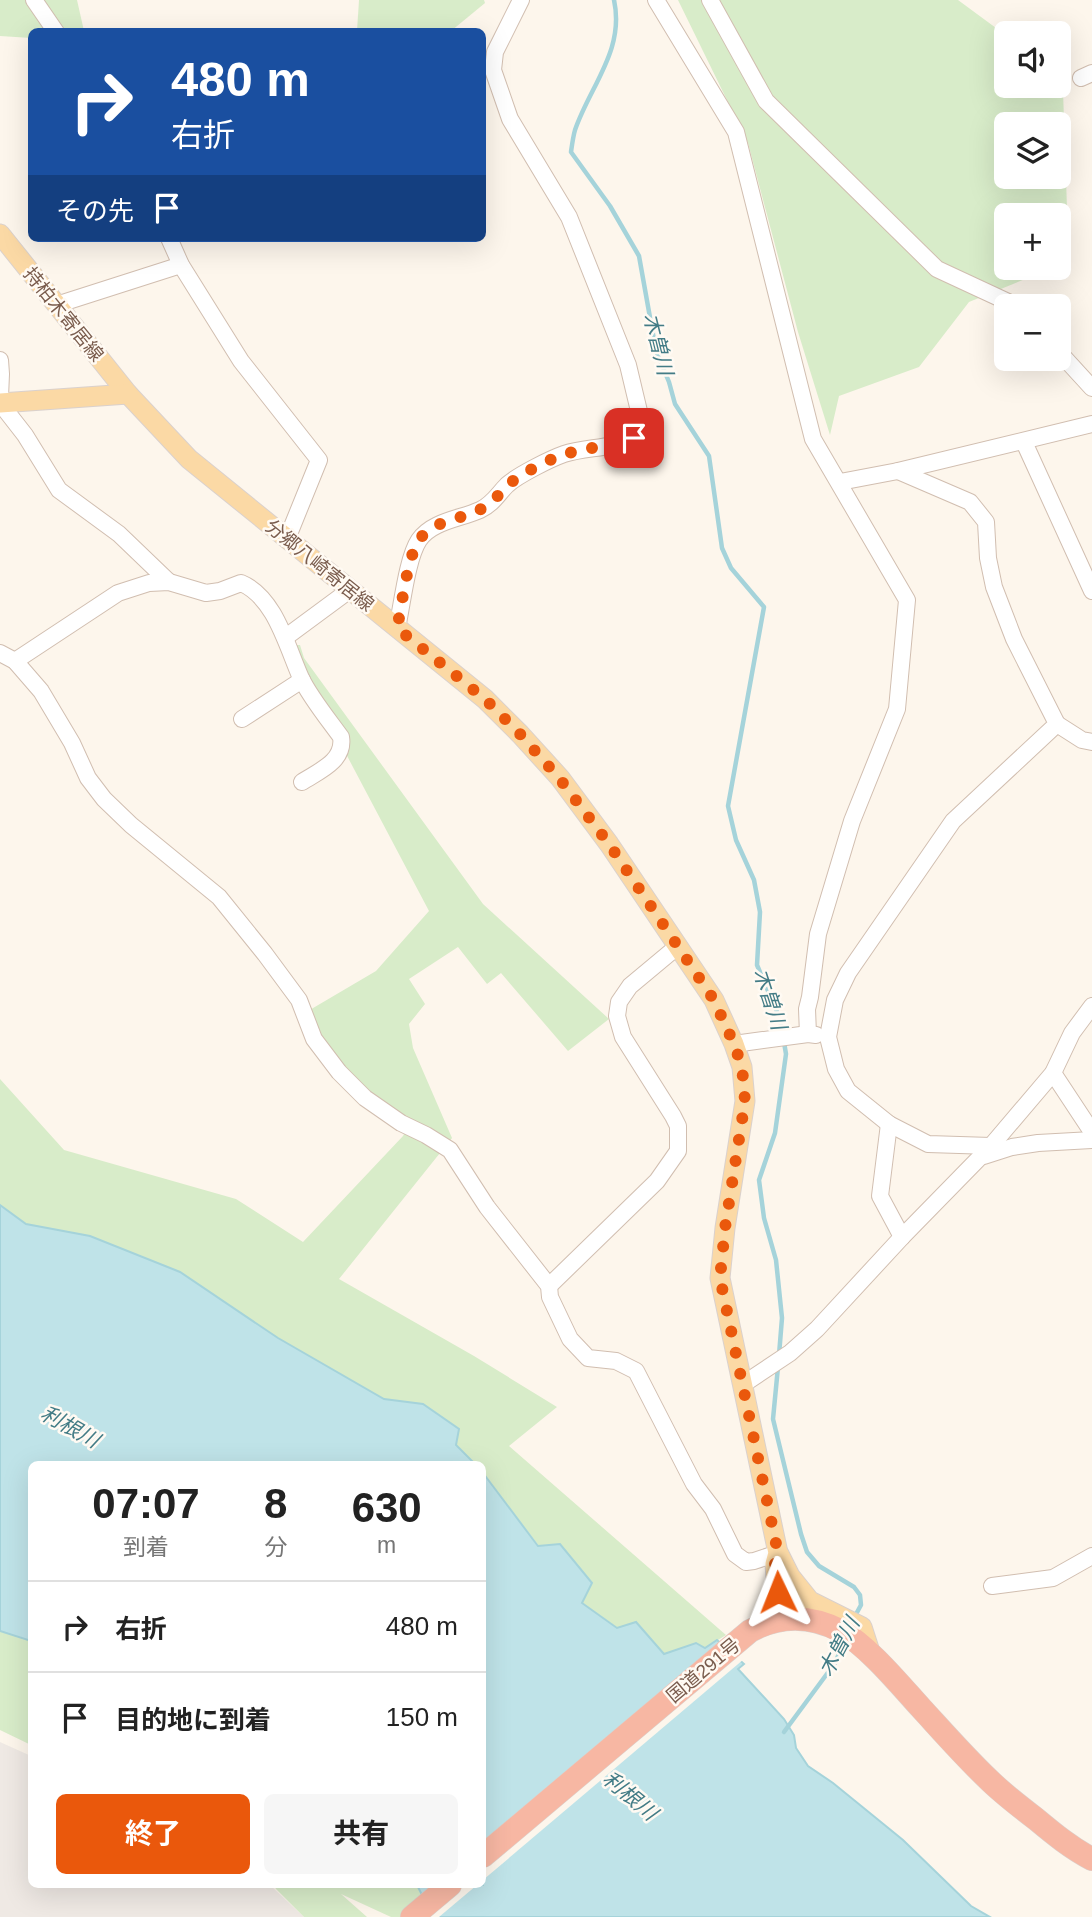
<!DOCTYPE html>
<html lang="ja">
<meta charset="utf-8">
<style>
:root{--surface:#fff;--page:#f6f6f6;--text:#222;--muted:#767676;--line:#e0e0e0;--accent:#ea580c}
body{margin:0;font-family:Arial,"Noto Sans JP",sans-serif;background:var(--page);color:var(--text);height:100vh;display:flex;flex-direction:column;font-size:26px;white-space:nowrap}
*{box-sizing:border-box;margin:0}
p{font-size:23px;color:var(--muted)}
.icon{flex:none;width:38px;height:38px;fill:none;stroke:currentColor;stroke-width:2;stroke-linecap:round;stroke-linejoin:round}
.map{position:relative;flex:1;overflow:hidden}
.drawer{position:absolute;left:28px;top:1461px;width:458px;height:427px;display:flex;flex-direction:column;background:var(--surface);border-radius:10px;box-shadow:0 7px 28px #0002}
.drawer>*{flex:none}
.banner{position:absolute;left:28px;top:28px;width:458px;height:214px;border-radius:10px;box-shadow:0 7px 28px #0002;background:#1a4fa0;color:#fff;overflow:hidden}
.buttons{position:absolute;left:994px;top:21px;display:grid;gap:14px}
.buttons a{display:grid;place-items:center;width:77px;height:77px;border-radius:10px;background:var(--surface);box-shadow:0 7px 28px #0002;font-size:35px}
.pin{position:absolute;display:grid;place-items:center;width:60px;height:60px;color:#fff;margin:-30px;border-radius:14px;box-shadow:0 4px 10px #0006}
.me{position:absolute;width:77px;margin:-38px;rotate:358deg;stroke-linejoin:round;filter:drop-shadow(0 0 5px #0008)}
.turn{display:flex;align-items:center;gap:24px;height:147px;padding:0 28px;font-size:32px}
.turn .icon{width:91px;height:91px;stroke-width:2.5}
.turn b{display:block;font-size:49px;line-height:60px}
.then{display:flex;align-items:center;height:66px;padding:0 28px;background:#0003;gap:14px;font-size:26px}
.eta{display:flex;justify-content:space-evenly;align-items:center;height:119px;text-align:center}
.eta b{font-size:42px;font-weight:700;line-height:49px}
.button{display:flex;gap:14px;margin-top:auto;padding:14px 28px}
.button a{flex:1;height:80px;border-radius:10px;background:var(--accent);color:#fff;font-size:28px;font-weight:700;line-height:80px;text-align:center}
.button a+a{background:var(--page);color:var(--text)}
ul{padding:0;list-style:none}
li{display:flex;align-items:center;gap:21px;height:91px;padding:0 28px;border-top:2px solid var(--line)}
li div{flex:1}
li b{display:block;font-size:26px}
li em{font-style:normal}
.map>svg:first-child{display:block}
.industrial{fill:#efe9e4}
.green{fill:#d8ecc9;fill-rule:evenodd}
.water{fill:#bfe3e8;stroke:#a5d3da;stroke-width:2}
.pier{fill:#fdf6ec}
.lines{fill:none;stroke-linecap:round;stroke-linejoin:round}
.stream{stroke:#a5d3da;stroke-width:4.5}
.minor-casing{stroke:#d1beb0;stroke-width:18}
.major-casing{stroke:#dad1cd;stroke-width:21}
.highway-casing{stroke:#dad1cd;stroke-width:24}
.minor{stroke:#fff;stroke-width:16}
.major{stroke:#fbd9a5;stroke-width:19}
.highway{stroke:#f7b7a3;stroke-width:23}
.route{stroke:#ea580c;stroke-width:12;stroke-dasharray:0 21.6}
.labels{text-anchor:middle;stroke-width:5;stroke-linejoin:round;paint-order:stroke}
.street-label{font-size:19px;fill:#7a5c4d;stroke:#fffaf3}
.water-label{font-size:21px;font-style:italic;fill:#437c86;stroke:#fffaf3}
</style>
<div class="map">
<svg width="1092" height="1917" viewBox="0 0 1092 1917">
<rect width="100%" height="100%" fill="#fdf6ec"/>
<!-- industrial -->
<path class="industrial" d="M0 1742 31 1756 32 1885H270L304 1917H0Z"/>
<!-- green -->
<g class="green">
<path d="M0 0H77L84 31 32 32 31 38 0 36Z"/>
<path d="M359 0H484L485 3 451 31H357Z"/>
<path d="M678 0H958L996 28 1012 33H1006V86L1059 85 1063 91 1069 267 1025 279 969 302 919 367 839 396 830 435 798 332 748 143ZM1006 124H1059V177H1006ZM1006 215H1059V268H1006Z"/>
<path d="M296 645H300L304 658 483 904 609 1019 568 1051 501 973 487 984 458 947 409 979 425 1004 409 1024 413 1048 452 1138 339 1279 474 1356 557 1407 509 1446 726 1635 705 1648 696 1643 664 1654 636 1622 618 1628 582 1603 592 1582 560 1544 539 1546 483 1473V1465H476L456 1445 459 1429 423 1404 384 1399 278 1338 180 1272 90 1236 26 1224 0 1205V1079L64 1150 236 1199 303 1242 403 1136 411 1121 368 1090 324 1047 308 1011 376 971 429 911 298 663Z"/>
<path d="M0 1631 31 1641V1745L0 1730Z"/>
<path d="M274 1885H417L433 1917H391L341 1894 367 1917H304L276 1889Z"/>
</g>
<!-- water -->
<g class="water">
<path d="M0 1205 26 1224 90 1236 180 1272 278 1338 384 1399 423 1404 459 1429 456 1445 476 1465H32L31 1641 0 1631Z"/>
<path d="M483 1473 538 1546 560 1544 592 1583 582 1603 617 1628 636 1622 664 1654 696 1643 705 1648 717 1640 744 1664 738 1669 784 1719 794 1735 796 1748 808 1766 833 1783 903 1840 971 1906 990 1917H433L417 1885H483Z"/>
</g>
<!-- pier -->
<g class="pier">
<path d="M722 1640 744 1659 483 1880V1843Z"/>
<path d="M434 1885H477L439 1917H429Z"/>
</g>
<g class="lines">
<!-- stream -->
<g class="stream">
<path d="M614 0C625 50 590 86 575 130 573 137 572 145 571 152L610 206 639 256 656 351 669 382 675 404 709 456 722 548 731 568 764 607 728 806 736 840 754 880 760 912 757 965 780 1019 786 1054 775 1133 759 1180 764 1218 776 1260 782 1318 779 1355"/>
<path d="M778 1367 773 1419 801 1534 807 1552 819 1566 854 1587 860 1595 861 1605 855 1616"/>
<path d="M784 1732 835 1663 845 1640"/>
</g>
<defs>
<g id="minor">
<path d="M34 0 56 32"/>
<path d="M656 0 736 132 813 439 907 600 897 709 852 821 818 934 810 997 807 1009 808 1034"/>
<path d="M710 0 766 101 937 269 1008 302 1013 306"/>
<path d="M1081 78 1092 73"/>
<path d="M169 238 181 265 241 361 319 460 287 539"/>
<path d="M56 305 181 265"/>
<path d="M1059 352 1092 388"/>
<path d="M0 360 1 374 0 397"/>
<path d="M0 403 25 435 59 490 119 534 169 582"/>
<path d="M1024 442 1092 591"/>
<path d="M898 471 970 502 986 522 988 558 994 587 1014 639 1057 724 953 821 848 973 835 1000 828 1037 836 1069 848 1091 889 1124 928 1144 991 1146"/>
<path d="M840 482 898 471 1092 424"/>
<path d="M397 628C402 606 407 558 419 540 432 521 460 519 480 510 493 504 498 494 507 485 518 475 550 459 564 454 585 447 611 449 631 439 636 437 639 432 643 428L628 365 569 217 510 119 493 70 495 52 521 0"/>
<path d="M286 637 351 589"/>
<path d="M0 653 15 661 41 691 72 743 88 778 104 799 131 825 219 897 265 954 299 1000 314 1039 339 1072 365 1098 401 1123 426 1135 450 1150 487 1207 549 1286 550 1297 570 1339 588 1358 616 1361 636 1371 694 1484 713 1509 735 1554 746 1562 754 1561 778 1553"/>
<path d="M15 661 118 593 149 583 169 582 206 593 220 591 241 583C275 597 287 647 301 678 310 697 328 719 341 737 345 761 319 771 302 782"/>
<path d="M242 719 302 680"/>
<path d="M1057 724 1082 740 1092 742"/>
<path d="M734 1044 808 1034 816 1035"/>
<path d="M1053 1073 1092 1132"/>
<path d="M889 1124 880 1196 902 1237"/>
<path d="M984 1156 1012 1147 1038 1143 1092 1140"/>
<path d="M549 1286 657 1181 678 1151V1126L673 1116 623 1037 617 1016 619 1002 630 986 678 946"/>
<path d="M742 1385 790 1353 817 1329 902 1237 991 1146 1053 1073 1072 1033 1092 1006"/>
<path d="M992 1586 1053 1578 1092 1556"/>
</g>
<g id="major">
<path d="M0 234 128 394 189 459 485 699 520 734 560 778 609 844 714 1000 734 1044 742 1067 745 1101 725 1228 720 1278 778 1553 775 1564 779 1619"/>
<path d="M0 403 128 394"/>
<path d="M779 1554 790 1576 810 1601 862 1627 871 1655"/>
</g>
<g id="highway">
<path d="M483 1856 750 1631C779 1615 811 1615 841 1631 868 1646 900 1685 921 1708 943 1732 964 1756 987 1778 1002 1793 1019 1806 1036 1819 1054 1834 1071 1848 1092 1859"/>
<path d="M412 1917 450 1885"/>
</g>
</defs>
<!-- minor casing -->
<use href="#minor" class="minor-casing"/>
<!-- major casing -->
<use href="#major" class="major-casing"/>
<!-- highway casing -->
<use href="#highway" class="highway-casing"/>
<!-- minor -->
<use href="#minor" class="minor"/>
<!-- major -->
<use href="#major" class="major"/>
<!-- highway -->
<use href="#highway" class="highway"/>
</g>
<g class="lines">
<!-- route -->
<path class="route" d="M634 438C611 445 588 448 565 454 552 458 529 470 517 478 503 487 496 502 481 509 461 520 433 520 419 540 407 558 402 606 397 628L485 699 520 734 559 778 609 844 714 1000 734 1044 742 1067 745 1101 725 1228 720 1278 778 1553 775 1564 778 1592"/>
</g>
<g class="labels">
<!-- street labels -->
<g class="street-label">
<text transform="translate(64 314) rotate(51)" y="7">持柏木寄居線</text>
<text transform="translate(320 565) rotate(39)" y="7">分郷八崎寄居線</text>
<text transform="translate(703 1670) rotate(-40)" y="7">国道291号</text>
</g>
<!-- water labels -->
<g class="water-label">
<text transform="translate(658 344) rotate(76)" y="7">木曽川</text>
<text transform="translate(770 999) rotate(72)" y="7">木曽川</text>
<text transform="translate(70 1427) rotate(29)" y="7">利根川</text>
<text transform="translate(839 1647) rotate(-62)" y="7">木曽川</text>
<text transform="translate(630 1796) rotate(40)" y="7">利根川</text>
</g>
</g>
</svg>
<div class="buttons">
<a><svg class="icon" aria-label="sound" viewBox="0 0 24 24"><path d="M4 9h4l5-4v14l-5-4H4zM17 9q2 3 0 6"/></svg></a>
<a><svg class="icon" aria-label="layers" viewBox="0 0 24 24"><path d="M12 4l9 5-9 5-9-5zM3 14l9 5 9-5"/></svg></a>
<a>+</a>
<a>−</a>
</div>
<div class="pin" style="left:634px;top:438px;background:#d93025"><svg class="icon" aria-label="arrive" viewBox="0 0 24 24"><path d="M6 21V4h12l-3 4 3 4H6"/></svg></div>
<svg class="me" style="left:778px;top:1592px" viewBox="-20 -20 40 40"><path d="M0-17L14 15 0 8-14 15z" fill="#ea580c" stroke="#fff" stroke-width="4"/></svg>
<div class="banner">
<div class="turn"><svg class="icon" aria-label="right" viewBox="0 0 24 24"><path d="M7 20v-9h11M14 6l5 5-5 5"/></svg><div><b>480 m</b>右折</div></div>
<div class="then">その先<svg class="icon" aria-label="arrive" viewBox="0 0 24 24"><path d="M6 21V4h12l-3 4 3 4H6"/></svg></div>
</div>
<section class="drawer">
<div class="eta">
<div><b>07:07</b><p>到着</p></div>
<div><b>8</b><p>分</p></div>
<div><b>630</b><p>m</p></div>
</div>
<ul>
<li><svg class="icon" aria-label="right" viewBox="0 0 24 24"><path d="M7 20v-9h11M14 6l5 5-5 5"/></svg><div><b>右折</b></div><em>480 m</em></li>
<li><svg class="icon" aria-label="arrive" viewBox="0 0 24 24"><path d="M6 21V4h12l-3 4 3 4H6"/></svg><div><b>目的地に到着</b></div><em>150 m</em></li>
</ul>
<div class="button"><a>終了</a><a>共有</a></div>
</section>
</div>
